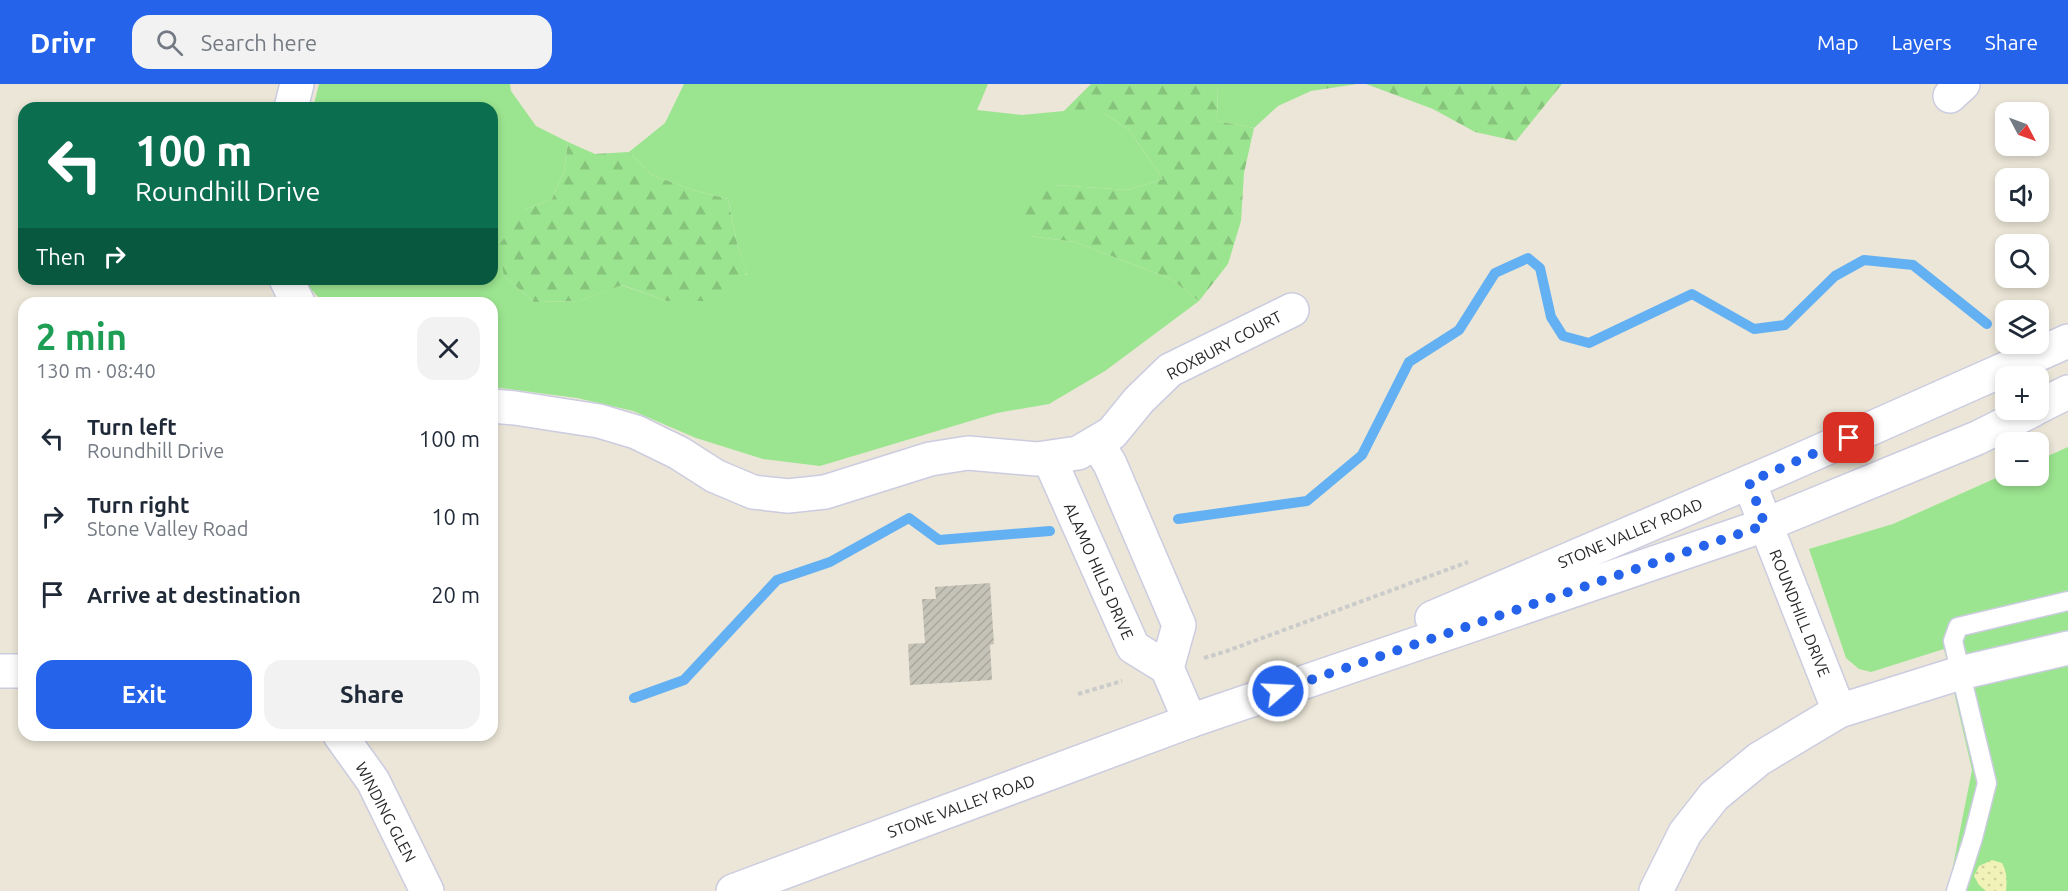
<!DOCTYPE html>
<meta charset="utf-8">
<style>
:root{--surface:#fff;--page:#f2f2f3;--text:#1f2937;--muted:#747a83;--accent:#2563eb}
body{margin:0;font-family:Ubuntu,sans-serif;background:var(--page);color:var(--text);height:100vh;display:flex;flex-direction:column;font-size:22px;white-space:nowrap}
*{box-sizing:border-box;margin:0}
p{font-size:20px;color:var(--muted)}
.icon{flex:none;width:33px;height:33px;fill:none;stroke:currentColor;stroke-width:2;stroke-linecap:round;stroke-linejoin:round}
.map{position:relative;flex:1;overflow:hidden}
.drawer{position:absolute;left:18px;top:213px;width:480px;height:444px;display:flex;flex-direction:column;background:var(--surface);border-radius:18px;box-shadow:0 3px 9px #0003}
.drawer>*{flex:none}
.hud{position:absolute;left:18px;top:18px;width:480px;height:183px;border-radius:18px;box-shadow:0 3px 9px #0003;background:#0b6e4f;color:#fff;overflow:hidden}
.needle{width:39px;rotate:131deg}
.controls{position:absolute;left:1995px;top:18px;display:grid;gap:12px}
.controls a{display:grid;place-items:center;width:54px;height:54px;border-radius:12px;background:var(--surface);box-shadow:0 3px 9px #0003;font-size:30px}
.pin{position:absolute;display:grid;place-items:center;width:51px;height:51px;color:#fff;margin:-26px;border-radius:12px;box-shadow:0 3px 9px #0006}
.me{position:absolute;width:66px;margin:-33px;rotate:71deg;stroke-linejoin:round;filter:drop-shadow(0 0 4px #0008)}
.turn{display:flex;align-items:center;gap:21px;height:126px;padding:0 18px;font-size:27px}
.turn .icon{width:78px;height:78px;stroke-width:2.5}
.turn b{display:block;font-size:42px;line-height:51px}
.then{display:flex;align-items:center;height:57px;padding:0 18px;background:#0003;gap:12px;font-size:22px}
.round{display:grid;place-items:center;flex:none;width:63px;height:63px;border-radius:18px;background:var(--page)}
.overview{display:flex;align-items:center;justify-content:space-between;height:102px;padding:0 18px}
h1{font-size:36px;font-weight:700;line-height:45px;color:#1e9e55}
.action{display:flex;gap:12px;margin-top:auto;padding:12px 18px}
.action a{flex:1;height:69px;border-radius:18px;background:var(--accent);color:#fff;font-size:24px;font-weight:700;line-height:69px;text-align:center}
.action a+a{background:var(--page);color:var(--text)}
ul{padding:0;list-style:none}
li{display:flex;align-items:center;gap:18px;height:78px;padding:0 18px}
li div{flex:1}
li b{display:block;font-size:22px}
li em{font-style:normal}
header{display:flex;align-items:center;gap:36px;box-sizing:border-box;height:84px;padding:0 30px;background:var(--accent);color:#fff}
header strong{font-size:28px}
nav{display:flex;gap:33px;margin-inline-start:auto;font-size:21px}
.search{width:420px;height:54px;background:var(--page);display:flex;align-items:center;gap:15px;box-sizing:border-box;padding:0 21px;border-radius:18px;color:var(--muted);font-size:22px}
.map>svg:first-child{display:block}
.grass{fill:#9ce590}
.forest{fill:url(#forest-firs)}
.sand{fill:url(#sand-dots)}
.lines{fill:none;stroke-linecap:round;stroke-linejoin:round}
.stream{stroke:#63b0f3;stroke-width:10}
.building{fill:url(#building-hatch)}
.service-casing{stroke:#cccce1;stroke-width:21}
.minor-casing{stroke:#cccce1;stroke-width:36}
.tertiary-casing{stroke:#cccce1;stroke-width:36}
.path{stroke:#cbcbcb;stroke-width:4;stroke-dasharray:4.5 3;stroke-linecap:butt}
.service{stroke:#fff;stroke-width:18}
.minor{stroke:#fff;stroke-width:33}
.tertiary{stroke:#fff;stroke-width:33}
.route{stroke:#2563eb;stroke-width:10;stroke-dasharray:0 18}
.labels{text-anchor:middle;stroke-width:6;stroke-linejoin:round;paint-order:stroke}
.street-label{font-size:16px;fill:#272727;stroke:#fff}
</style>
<header>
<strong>Drivr</strong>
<div class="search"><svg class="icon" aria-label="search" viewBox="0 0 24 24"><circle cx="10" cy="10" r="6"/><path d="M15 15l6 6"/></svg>Search here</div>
<nav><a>Map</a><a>Layers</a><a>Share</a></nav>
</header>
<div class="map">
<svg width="2068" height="807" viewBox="0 0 2068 807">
<defs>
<pattern id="forest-firs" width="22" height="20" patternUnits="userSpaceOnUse" patternTransform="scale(1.5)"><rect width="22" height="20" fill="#9ce590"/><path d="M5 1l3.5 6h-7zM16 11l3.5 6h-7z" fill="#86c47c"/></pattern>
<pattern id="sand-dots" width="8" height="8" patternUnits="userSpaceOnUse" patternTransform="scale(1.5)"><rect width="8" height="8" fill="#f0f2b7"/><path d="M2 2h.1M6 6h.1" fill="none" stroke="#ced09d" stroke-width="1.8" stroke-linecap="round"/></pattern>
<pattern id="building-hatch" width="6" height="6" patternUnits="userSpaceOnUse" patternTransform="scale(1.5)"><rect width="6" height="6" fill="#c5c2b7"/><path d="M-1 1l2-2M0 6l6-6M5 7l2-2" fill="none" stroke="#a9a79d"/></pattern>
</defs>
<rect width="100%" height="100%" fill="#ebe6d7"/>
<!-- grass -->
<g class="grass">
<path d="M319 0H510L511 7 536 42 568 58 564 87 552 115 526 125 504 192 534 218 580 217 621 201 667 217 747 190 738 164 728 115 693 106 652 91 629 68 665 39 684 0H988L977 26 1022 31 1064 27H1101L1129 46 1163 95 1127 106 1056 101 1030 152 1075 158 1171 195 1199 217 1105 287 1049 320 997 329 820 382 763 375 696 354 633 327 577 314 492 303V219H324L307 201 305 195H492V24H313Z"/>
<path d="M1218 0H1311V7L1278 22 1254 44 1217 37Z"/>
<path d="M2068 363V807H1948L1972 686 1944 565 1871 588 1859 585 1846 574 1809 465 1893 440 2005 390 2038 392 2039 376Z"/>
</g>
<!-- forest -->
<g class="forest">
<path d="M1091 0H1218L1217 37 1254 44 1244 89 1241 137 1228 180 1199 217 1171 195 1075 158 1030 152 1022 125 1056 101 1127 106 1163 95 1129 46 1101 27H1064Z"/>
<path d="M1311 0H1357L1311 7Z"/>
<path d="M1366 0H1562L1516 57 1475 48 1433 25Z"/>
<path d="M568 58 595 70 629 68 652 91 693 106 728 115 738 164 747 189 715 217H667L622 201 580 217 534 218 504 192 499 161 526 125 552 115 564 87Z"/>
</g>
<!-- sand -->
<path class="sand" d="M1992 776 2002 779C2007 788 2007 796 2006 807H1986L1979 801 1974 792 1979 782Z"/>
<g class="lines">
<!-- stream -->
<g class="stream">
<path d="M1178 435 1307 417 1362 371 1409 278 1459 246 1495 189 1528 174 1540 184 1551 233 1563 252 1589 259 1692 210 1754 245 1785 241 1835 192 1864 176 1913 181 1987 240"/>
<path d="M634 614 684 596 777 496 830 478 909 434 939 456 1050 447"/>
</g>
</g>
<!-- building -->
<path class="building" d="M990 499 994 560 990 561 992 596 910 601 908 560 925 559 922 515H936L935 503Z"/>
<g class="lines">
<defs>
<path id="service" d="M1956 807 1973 754 1987 699 1953 557 1958 543 2068 517"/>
<g id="minor">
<path d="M1950 12 1963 0"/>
<path d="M291 24 297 0"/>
<path d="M286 195 298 219"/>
<path d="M492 322 515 324 599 337 636 348 679 369 715 392 753 408 788 412 825 408 930 375 968 369 1037 375 1078 369 1112 349 1139 316 1170 286 1292 226"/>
<path d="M1097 359 1110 380 1179 541 1167 584 1190 637"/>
<path d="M1049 374 1133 563 1167 584"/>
<path d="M1749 398 1839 627"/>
<path d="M0 587H24"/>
<path d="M340 651 373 697 427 807"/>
<path d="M1656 807 1685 749 1714 712 1759 675 1839 627 1960 589 2068 564"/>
</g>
<g id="tertiary">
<path d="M2038 323 2068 308"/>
<path d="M1432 534 1784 383 2068 257"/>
<path d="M733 807 1190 637 1765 441 1977 354 2033 326"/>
</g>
</defs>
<!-- service casing -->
<use href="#service" class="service-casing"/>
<!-- minor casing -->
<use href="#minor" class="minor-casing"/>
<!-- tertiary casing -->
<use href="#tertiary" class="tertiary-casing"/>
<!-- path -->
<g class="path">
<path d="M1204 574 1227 567 1468 478"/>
<path d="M1078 610 1122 597"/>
</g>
<!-- service -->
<use href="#service" class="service"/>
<!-- minor -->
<use href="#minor" class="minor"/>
<!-- tertiary -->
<use href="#tertiary" class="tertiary"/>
</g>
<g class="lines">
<!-- route -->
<path class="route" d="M1278 607 1765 441 1749 398 1849 354"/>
</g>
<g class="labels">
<!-- street labels -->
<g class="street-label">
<text transform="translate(1224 261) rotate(-28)" y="6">ROXBURY COURT</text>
<text transform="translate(1630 449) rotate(-23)" y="6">STONE VALLEY ROAD</text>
<text transform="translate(1099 487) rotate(66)" y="6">ALAMO HILLS DRIVE</text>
<text transform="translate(1800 529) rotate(68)" y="6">ROUNDHILL DRIVE</text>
<text transform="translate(961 722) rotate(-20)" y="6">STONE VALLEY ROAD</text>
<text transform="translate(386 728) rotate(62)" y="6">WINDING GLEN</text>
</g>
</g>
</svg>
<div class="controls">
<a><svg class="needle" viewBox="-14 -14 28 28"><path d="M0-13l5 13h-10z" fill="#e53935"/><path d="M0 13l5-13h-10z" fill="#747a83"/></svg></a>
<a><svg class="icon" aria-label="sound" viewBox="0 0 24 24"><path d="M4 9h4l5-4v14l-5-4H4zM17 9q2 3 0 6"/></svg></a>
<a><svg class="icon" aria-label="search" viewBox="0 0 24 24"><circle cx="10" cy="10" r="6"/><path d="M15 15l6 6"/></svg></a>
<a><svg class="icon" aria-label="layers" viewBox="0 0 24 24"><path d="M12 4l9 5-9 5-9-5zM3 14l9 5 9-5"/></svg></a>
<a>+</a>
<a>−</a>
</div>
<div class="pin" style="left:1849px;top:354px;background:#d93025"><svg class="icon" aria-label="arrive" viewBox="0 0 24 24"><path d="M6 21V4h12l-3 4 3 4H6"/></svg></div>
<svg class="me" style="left:1278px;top:607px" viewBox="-20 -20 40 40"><circle r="17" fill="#2563eb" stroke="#fff" stroke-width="3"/><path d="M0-11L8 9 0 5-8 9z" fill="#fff"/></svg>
<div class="hud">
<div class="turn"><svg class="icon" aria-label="left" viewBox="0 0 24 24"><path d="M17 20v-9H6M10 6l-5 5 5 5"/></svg><div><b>100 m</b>Roundhill Drive</div></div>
<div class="then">Then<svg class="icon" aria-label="right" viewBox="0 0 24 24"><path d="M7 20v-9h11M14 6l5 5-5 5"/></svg></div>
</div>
<section class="drawer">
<div class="overview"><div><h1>2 min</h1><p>130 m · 08:40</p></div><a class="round"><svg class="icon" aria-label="close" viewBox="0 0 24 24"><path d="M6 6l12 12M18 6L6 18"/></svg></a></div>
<ul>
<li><svg class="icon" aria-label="left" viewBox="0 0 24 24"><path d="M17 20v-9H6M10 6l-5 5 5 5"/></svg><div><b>Turn left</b><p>Roundhill Drive</p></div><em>100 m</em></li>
<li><svg class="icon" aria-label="right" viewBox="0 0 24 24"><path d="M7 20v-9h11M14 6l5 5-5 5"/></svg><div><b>Turn right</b><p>Stone Valley Road</p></div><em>10 m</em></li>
<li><svg class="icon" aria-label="arrive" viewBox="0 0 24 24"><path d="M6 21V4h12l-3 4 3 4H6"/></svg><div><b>Arrive at destination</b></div><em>20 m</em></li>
</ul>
<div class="action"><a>Exit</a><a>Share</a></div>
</section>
</div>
